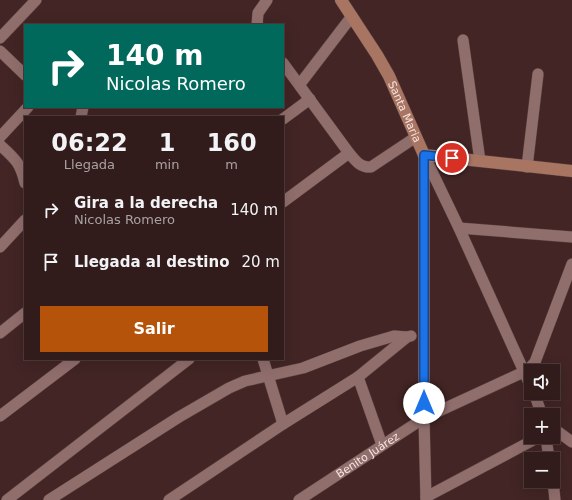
<!DOCTYPE html>
<html lang="es">
<meta charset="utf-8">
<style>
:root{--surface:#321c1b;--page:#3a2524;--text:#f1f3f6;--muted:#a8a1a3;--line:#4d3a3a;--accent:#b45309}
body{margin:0;font-family:"DejaVu Sans",sans-serif;background:var(--page);color:var(--text);height:100vh;display:flex;flex-direction:column;font-size:15px;white-space:nowrap}
*{box-sizing:border-box;margin:0}
p{font-size:13px;color:var(--muted)}
.icon{flex:none;width:22px;height:22px;fill:none;stroke:currentColor;stroke-width:2;stroke-linecap:round;stroke-linejoin:round}
.map{position:relative;flex:1;overflow:hidden}
.details{position:absolute;left:24px;top:116px;width:260px;height:244px;display:flex;flex-direction:column;background:var(--surface);border-radius:0px;box-shadow:0 4px 16px #0002,0 0 0 1px var(--line)}
.details>*{flex:none}
.banner{position:absolute;left:24px;top:24px;width:260px;height:84px;border-radius:0px;box-shadow:0 4px 16px #0002,0 0 0 1px var(--line);background:#00695c;color:#fff;overflow:hidden}
.fabs{position:absolute;left:524px;top:364px;display:grid;gap:8px}
.fabs a{display:grid;place-items:center;width:36px;height:36px;border-radius:0px;background:var(--surface);box-shadow:0 4px 16px #0002,0 0 0 1px var(--line);font-size:20px}
.pin{position:absolute;display:grid;place-items:center;width:34px;height:34px;color:#fff;margin:-17px;border:2px solid #fff;border-radius:50%;box-shadow:0 1px 4px #0007}
.me{position:absolute;width:44px;margin:-22px;rotate:0deg;stroke-linejoin:round;filter:drop-shadow(0 0 3px #0008)}
.turn{display:flex;align-items:center;gap:14px;height:84px;padding:0 16px;font-size:18px}
.turn .icon{width:52px;height:52px;stroke-width:2.5}
.turn b{display:block;font-size:28px;line-height:34px}
.eta{display:flex;justify-content:space-evenly;align-items:center;height:68px;text-align:center}
.eta b{font-size:24px;font-weight:700;line-height:28px}
.button{display:flex;gap:8px;margin-top:auto;padding:8px 16px}
.button a{flex:1;height:46px;border-radius:0px;background:var(--accent);color:#fff;font-size:16px;font-weight:700;line-height:46px;text-align:center}
ul{padding:0;list-style:none}
li{display:flex;align-items:center;gap:12px;height:52px;padding:0 16px}
li div{flex:1}
li b{display:block;font-size:15px}
li em{font-style:normal}
.map>svg:first-child{display:block}
.lines{fill:none;stroke-linecap:round;stroke-linejoin:round}
.minor-casing{stroke:#594140;stroke-width:12}
.secondary-casing{stroke:#594140;stroke-width:13}
.minor{stroke:#906e6c;stroke-width:11}
.secondary{stroke:#a87562;stroke-width:12}
.route-casing{stroke:#114b97;stroke-width:10}
.route{stroke:#1a73e8;stroke-width:7}
.labels{text-anchor:middle;stroke-width:4;stroke-linejoin:round;paint-order:stroke}
.street-label{font-size:11px;fill:#f7e4e2;stroke:#371c1a}
</style>
<div class="map">
<svg width="572" height="500" viewBox="0 0 572 500">
<rect width="100%" height="100%" fill="#422524"/>
<g class="lines">
<defs>
<g id="minor">
<path d="M257 25 258 13 267 0"/>
<path d="M0 38 36 0"/>
<path d="M463 40 480 161"/>
<path d="M0 51 25 75"/>
<path d="M283 63 349 153C355 160 360 168 371 167L416 137"/>
<path d="M300 84 352 16"/>
<path d="M81 117 83 107"/>
<path d="M283 119 310 99"/>
<path d="M0 137 28 107"/>
<path d="M0 145C15 159 20 162 25 183"/>
<path d="M424 155V418L426 500"/>
<path d="M425 157 459 228 531 387"/>
<path d="M527 167 538 74"/>
<path d="M283 202 349 153"/>
<path d="M459 228 572 237"/>
<path d="M0 247 25 220"/>
<path d="M0 333 25 313"/>
<path d="M263 359 283 424"/>
<path d="M358 377 382 445"/>
<path d="M534 393 542 415"/>
<path d="M0 416 75 359"/>
<path d="M553 428 572 442"/>
<path d="M546 437 549 459"/>
<path d="M553 481 555 500"/>
<path d="M426 497 539 437"/>
<path d="M7 500 189 359"/>
<path d="M49 500 179 417 229 388 245 381 303 368 360 346 394 336 407 337"/>
<path d="M169 500 283 424 358 377 407 337 411 336"/>
<path id="s1" d="M299 500 424 418 528 370 535 362 572 264"/>
</g>
<g id="secondary">
<path id="s2" d="M341 0 377 55 389 76 424 155 572 171"/>
</g>
</defs>
<!-- minor casing -->
<use href="#minor" class="minor-casing"/>
<!-- secondary casing -->
<use href="#secondary" class="secondary-casing"/>
<!-- minor -->
<use href="#minor" class="minor"/>
<!-- secondary -->
<use href="#secondary" class="secondary"/>
</g>
<g class="lines">
<defs>
<path id="route" d="M424 403V155L452 158"/>
</defs>
<!-- route casing -->
<use href="#route" class="route-casing"/>
<!-- route -->
<use href="#route" class="route"/>
</g>
<g class="labels">
<!-- street labels -->
<g class="street-label">
<text dy="4" stroke="none"><textPath href="#s2" startOffset="129">Santa Maria</textPath></text>
<text dy="4" stroke="none"><textPath href="#s1" startOffset="82">Benito Juárez</textPath></text>
</g>
</g>
</svg>
<div class="fabs">
<a><svg class="icon" aria-label="sound" viewBox="0 0 24 24"><path d="M4 9h4l5-4v14l-5-4H4zM17 9q2 3 0 6"/></svg></a>
<a>+</a>
<a>−</a>
</div>
<div class="pin" style="left:452px;top:158px;background:#d93025"><svg class="icon" aria-label="arrive" viewBox="0 0 24 24"><path d="M6 21V4h12l-3 4 3 4H6"/></svg></div>
<svg class="me" style="left:424px;top:403px" viewBox="-20 -20 40 40"><circle r="19" fill="#fff"/><path d="M0-13L10 11 0 6-10 11z" fill="#1a73e8"/></svg>
<div class="banner">
<div class="turn"><svg class="icon" aria-label="right" viewBox="0 0 24 24"><path d="M7 20v-9h11M14 6l5 5-5 5"/></svg><div><b>140 m</b>Nicolas Romero</div></div>
</div>
<section class="details">
<div class="eta">
<div><b>06:22</b><p>Llegada</p></div>
<div><b>1</b><p>min</p></div>
<div><b>160</b><p>m</p></div>
</div>
<ul>
<li><svg class="icon" aria-label="right" viewBox="0 0 24 24"><path d="M7 20v-9h11M14 6l5 5-5 5"/></svg><div><b>Gira a la derecha</b><p>Nicolas Romero</p></div><em>140 m</em></li>
<li><svg class="icon" aria-label="arrive" viewBox="0 0 24 24"><path d="M6 21V4h12l-3 4 3 4H6"/></svg><div><b>Llegada al destino</b></div><em>20 m</em></li>
</ul>
<div class="button"><a>Salir</a></div>
</section>
</div>
